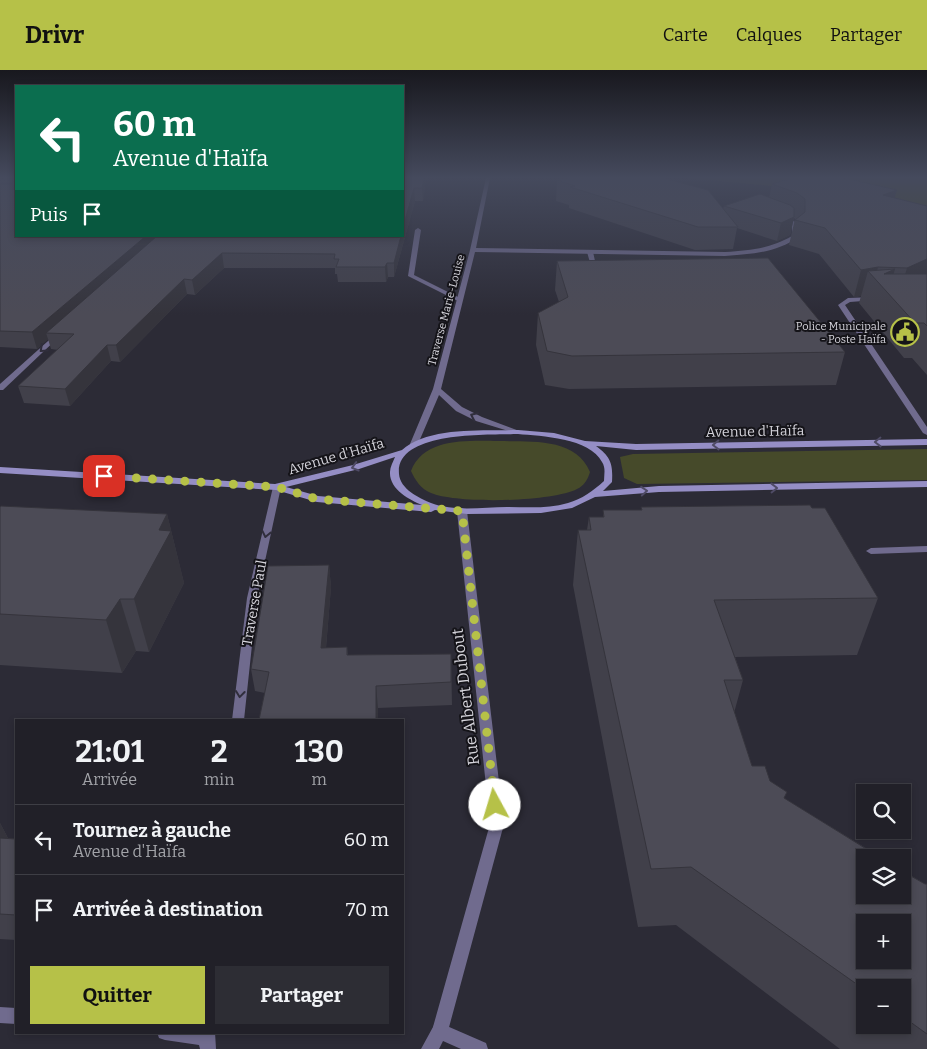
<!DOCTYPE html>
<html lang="fr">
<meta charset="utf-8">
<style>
:root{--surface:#212028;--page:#2d2d34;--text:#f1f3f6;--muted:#a2a3a8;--line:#3e3e45;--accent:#b6c148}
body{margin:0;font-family:Bitter,serif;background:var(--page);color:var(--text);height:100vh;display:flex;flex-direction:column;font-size:19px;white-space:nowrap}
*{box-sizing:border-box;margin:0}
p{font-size:16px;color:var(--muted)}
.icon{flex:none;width:28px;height:28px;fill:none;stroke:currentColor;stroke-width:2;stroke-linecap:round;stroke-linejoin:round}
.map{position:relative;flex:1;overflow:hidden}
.side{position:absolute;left:15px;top:649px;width:389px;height:315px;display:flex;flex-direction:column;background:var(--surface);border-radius:0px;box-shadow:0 2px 8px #0003,0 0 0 1px var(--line)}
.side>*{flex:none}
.top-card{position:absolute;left:15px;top:15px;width:389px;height:152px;border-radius:0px;box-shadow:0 2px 8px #0003,0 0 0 1px var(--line);background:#0b6e4f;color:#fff;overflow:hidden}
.controls{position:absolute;left:856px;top:714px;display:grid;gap:10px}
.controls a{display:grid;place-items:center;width:55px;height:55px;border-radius:0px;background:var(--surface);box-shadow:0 2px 8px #0003,0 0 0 1px var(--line);font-size:25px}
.pin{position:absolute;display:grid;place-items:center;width:42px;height:42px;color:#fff;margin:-21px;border-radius:10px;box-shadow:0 2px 8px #0006}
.me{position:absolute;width:55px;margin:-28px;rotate:354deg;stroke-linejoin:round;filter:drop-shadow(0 0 4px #0008)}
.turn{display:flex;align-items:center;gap:18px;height:105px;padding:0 15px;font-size:22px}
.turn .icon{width:65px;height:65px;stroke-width:2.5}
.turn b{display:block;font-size:35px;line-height:42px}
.then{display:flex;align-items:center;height:48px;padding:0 15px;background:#0003;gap:10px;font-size:19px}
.eta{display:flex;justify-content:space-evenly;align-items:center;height:85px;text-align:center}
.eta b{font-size:30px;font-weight:700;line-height:35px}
.button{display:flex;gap:10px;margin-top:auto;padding:10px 15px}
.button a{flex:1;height:58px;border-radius:0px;background:var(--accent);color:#111;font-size:20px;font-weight:700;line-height:58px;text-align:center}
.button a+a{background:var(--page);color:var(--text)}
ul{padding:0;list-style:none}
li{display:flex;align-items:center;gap:15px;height:70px;padding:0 15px;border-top:1px solid var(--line)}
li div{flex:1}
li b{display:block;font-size:19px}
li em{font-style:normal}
header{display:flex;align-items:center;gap:30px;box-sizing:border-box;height:70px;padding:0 25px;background:var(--accent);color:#111}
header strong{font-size:24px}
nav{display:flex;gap:28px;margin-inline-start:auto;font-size:18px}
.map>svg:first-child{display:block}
.green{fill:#464a2a}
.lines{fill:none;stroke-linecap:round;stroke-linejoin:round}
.lane{fill:#706b8e;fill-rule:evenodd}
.street{fill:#706b8e;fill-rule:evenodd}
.secondary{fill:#958ec5;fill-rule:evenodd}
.wall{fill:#41404a;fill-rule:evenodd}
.shaded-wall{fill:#35343c}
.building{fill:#4c4b56;stroke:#35343c;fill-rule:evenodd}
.oneway{stroke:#302e3c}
.oneway2{stroke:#4f4b66}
.route{stroke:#b6c148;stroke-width:9;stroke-dasharray:0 16.2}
.labels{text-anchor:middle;stroke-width:4;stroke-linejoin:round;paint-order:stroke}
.far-street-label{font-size:11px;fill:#d4d3da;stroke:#151419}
.far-poi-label{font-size:11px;fill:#d4d3da;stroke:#151419;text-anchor:end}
.street-label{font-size:14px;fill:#d4d3da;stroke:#151419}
.near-street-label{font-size:16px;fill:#d4d3da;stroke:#151419}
</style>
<header>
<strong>Drivr</strong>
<nav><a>Carte</a><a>Calques</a><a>Partager</a></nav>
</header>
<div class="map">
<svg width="927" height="979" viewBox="0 0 927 979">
<rect width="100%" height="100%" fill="#2c2b36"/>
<!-- green -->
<g class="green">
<path d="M687 108H927V150L805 119Z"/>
<path d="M499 371C531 372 576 367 590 402 588 409 584 416 577 419 552 432 457 434 431 423 421 419 415 410 411 401 424 367 469 371 499 371Z"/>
<path d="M927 379V410L637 414 624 408 620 387 633 384Z"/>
</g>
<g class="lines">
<!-- lane -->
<g class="lane">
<path d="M418 158 421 160 414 205 462 229V231H458L408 206 415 160Z"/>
<path d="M590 180 593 182 598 204 593 203 587 182Z"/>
<path d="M874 227 876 228V230L850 232 845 235 927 357V365L923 363 838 235 848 228Z"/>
<path d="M927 476V482L871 484 866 481 871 478Z"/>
<path d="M440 953 486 973 488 979H461L434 967 432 961 434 955Z"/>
</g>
<!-- street -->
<g class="street">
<path d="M486 108H490L476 178 725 182C751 180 769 179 792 166V155L779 147 778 146 781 144 797 153 798 167C777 183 750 184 725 186L475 182 441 319 462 337 482 347 522 362 518 364 476 351 456 341 439 325 418 374 414 377 411 376 410 374 433 319 470 180Z"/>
<path d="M57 263 62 264 3 320H0V314Z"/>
<path d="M277 414 281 417 257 528 244 650H232L247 528 273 417Z"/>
<path d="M462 438 467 441 504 754 448 961 439 979H421L433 957 490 754 457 441Z"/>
<path d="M0 937 16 938V954L0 953Z"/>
<path d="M157 962H215L216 979H200L199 975 165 970 159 968Z"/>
</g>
<!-- secondary -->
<path class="secondary" d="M518 360 554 363 585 371 636 374 927 369V375L636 380 596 376C611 387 613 394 612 412L603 421 659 416 927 411V417L659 422 595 427 572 438 541 443 467 444 435 440 431 442 317 432 276 420 0 403V397L275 414 353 395 402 380C428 356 485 361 518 360ZM518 364C541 366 590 368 602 392 606 398 604 405 604 411 593 421 582 429 568 433 548 439 527 437 507 437 483 437 455 442 431 433 419 428 400 419 399 404 395 360 491 365 518 364ZM395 387C393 392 390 397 390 402 389 419 410 430 422 435L318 426 286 417 359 399Z"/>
</g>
<!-- wall -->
<g class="wall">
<path d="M0 108H16V166H402V108H426L423 131H415L394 207H388L386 212H338L337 204H335V198H224L195 225 187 224 120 292 111 291 70 336 24 333 18 316 58 280 51 279 48 269 37 279 0 277Z"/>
<path d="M557 110 723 139 724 136 769 128 772 114 895 128 927 136V305L912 288H904L859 233 861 226 854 227 819 184 789 175 795 149 794 148 790 165 777 171 737 158 733 179 695 180 569 138V135L556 131Z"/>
<path d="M557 191 845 282 836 315 569 319 545 315 536 275 538 243 559 232 555 220Z"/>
<path d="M0 437 167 444 184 513 149 582 136 581 122 603 0 595Z"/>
<path d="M641 437 878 528 857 585 735 587 743 610 734 643 752 696 770 711 785 729 925 814H927V979H840L676 855 638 857 573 515 578 460H587L589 447H603V440H641ZM865 918H902V955H865Z"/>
<path d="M329 495 331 517 326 578 347 577 348 585 451 584 452 635 378 638V650H259L265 623 255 621 251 599Z"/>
<path d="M0 753 8 768 16 769V870L0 869Z"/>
</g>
<!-- shaded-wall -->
<g class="shaded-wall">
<path d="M424 108H426L423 131 422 118Z"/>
<path d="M414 118 415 131 394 207V193L401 166H402V161Z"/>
<path d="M897 120 890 143 883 125Z"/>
<path d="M794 147 790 165 777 171 781 153Z"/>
<path d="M146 166H165L46 263 48 269 37 279 32 262Z"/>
<path d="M222 183 224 198 195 225 192 210Z"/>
<path d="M927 189V212L899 225 907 198Z"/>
<path d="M387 193 388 207 386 212 385 197Z"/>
<path d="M878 197 875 208 868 201 861 226 854 227 861 200Z"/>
<path d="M895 199 888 222 884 204Z"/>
<path d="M184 209 187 224 120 292 116 275Z"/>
<path d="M107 275 111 291 70 336 65 319Z"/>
<path d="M167 444 184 513 149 582 134 529 159 460Z"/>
<path d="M329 495 331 517 324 600 321 578Z"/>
<path d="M120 529 136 581 122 603 106 550Z"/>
<path d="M376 616 378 638V650H376Z"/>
<path d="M0 753 12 776 0 790Z"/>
</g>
<!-- building -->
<g class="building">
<path d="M0 108H16V166H146L32 262 0 261V114H12L14 109Z"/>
<path d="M402 108H424L422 118H414L402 161Z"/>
<path d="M567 108H663L708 120 738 157H698L570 117 575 116 557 110Z"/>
<path d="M792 108H844L897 120 883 125 927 136V189L907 198 878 197 861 200 825 158 795 150 805 142V129L797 123 772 114Z"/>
<path d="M760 124 790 135 794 138V147L781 153 724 136Z"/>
<path d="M157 166H401L394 193H387L385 197H336L339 189H334L335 184 222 183 192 210 184 209 116 275H107L65 319 18 316 74 264 46 263Z"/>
<path d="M768 188 845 282 572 286 547 281 538 243 568 227 557 191Z"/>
<path d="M895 199 884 204H927V256L924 253H915L868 201Z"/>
<path d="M810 435 812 438H825L878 528 714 530 743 610H724L752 696H765L770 711 787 722 784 728 881 788H865V825H902V801L925 814H927V964L902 946V918H865V920L691 797 651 799 578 460H591L589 447H604L603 440H642L641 437ZM865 852H902V890H865Z"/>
<path d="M1 436 167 444 159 460 171 461 134 529H120L106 550 0 544V437Z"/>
<path d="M329 495 321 578 347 577V585L451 584V612L376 616V649L259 650 269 602 251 599 268 496Z"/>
<path d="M0 768 16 769V845L0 844Z"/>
</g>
<!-- one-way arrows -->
<defs><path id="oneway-chevron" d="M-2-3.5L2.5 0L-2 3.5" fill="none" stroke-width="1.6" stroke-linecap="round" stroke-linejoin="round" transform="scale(1.25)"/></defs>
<g class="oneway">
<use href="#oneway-chevron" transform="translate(43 279) rotate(138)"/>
<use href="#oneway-chevron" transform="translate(474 346) rotate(-155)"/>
<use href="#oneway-chevron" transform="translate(266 464) rotate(102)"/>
<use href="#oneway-chevron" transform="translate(240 624) rotate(97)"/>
</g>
<g class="oneway2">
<use href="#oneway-chevron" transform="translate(878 372) rotate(179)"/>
<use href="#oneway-chevron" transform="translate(716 375) rotate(179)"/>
<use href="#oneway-chevron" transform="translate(355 397) rotate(164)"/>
<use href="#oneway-chevron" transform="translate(774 418) rotate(-1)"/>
<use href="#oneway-chevron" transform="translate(644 421) rotate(-4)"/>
</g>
<!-- sky -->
<linearGradient id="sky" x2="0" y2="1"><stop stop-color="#18181e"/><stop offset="0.44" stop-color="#454a5d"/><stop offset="1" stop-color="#454a5d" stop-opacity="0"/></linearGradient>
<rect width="927" height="245" fill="url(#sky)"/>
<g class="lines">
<!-- route -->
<path class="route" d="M104 406 277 417 317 429 462 441 495 735"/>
</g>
<!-- icons -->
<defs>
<symbol id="civic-ring" viewBox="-11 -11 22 22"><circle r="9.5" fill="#151419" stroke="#b6c148" stroke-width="1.5"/><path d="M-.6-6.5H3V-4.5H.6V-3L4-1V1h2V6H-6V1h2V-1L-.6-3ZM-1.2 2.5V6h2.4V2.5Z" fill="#b6c148"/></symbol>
</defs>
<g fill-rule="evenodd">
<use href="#civic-ring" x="889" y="246" width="32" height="32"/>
</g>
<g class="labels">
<!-- far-street labels -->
<g class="far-street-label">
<text transform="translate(446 240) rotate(-75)" y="4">Traverse Marie-Louise</text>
</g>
<!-- far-poi labels -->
<g class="far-poi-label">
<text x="886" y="260">Police Municipale<tspan x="886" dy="13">- Poste Haïfa</tspan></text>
</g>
<!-- street labels -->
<g class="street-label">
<text transform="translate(755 361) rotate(-1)" y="5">Avenue d'Haïfa</text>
<text transform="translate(336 386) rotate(-16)" y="5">Avenue d'Haïfa</text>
<text transform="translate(254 533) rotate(-80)" y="5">Traverse Paul</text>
</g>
<!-- near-street labels -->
<g class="near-street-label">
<text transform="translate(465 627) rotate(-97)" y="6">Rue Albert Dubout</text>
</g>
</g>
</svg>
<div class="controls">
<a><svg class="icon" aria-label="search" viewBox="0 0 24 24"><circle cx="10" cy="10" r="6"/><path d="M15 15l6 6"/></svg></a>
<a><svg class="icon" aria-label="layers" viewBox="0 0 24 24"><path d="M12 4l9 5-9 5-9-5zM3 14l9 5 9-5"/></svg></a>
<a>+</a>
<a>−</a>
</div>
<div class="pin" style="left:104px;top:406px;background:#d93025"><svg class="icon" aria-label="arrive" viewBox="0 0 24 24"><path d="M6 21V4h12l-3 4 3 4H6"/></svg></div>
<svg class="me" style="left:495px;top:735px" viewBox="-20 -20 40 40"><circle r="19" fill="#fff"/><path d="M0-13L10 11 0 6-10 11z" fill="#b6c148"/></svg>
<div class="top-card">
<div class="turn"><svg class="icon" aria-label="left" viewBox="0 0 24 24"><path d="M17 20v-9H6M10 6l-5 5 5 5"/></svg><div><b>60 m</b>Avenue d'Haïfa</div></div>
<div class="then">Puis<svg class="icon" aria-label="arrive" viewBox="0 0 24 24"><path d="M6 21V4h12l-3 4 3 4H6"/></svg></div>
</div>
<section class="side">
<div class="eta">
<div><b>21:01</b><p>Arrivée</p></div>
<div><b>2</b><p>min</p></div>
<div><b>130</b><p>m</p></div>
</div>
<ul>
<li><svg class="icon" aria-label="left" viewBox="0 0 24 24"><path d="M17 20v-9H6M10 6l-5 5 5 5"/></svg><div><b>Tournez à gauche</b><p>Avenue d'Haïfa</p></div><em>60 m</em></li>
<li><svg class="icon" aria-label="arrive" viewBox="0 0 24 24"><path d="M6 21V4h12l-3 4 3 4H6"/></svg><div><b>Arrivée à destination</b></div><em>70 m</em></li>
</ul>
<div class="button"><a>Quitter</a><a>Partager</a></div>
</section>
</div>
